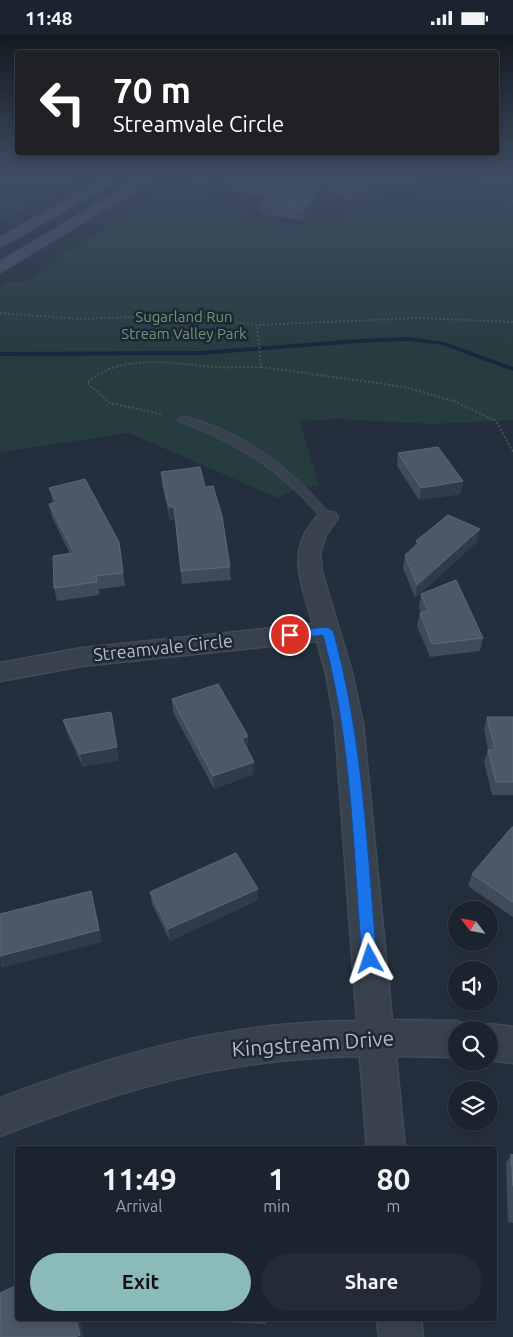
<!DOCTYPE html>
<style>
:root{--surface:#1b232e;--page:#242b36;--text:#f1f3f6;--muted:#a0a4aa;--line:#39404a;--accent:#8bbbb9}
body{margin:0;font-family:Ubuntu,sans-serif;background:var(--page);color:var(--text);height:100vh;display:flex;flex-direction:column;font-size:19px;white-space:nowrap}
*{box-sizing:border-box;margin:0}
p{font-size:16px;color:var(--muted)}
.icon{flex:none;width:28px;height:28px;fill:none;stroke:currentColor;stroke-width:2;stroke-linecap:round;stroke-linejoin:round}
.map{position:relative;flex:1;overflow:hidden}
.details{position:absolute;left:15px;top:1111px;width:482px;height:175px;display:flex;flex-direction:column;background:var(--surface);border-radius:5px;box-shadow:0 2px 8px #0003,0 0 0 1px var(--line)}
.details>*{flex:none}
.top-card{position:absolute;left:15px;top:15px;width:484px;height:105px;border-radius:5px;box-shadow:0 2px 8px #0003,0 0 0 1px var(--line);background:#202124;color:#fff;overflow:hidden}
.needle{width:32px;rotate:302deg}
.controls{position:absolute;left:448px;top:866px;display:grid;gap:10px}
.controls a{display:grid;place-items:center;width:50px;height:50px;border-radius:50%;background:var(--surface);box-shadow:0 2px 8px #0003,0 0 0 1px var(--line);font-size:25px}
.pin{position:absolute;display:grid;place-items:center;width:42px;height:42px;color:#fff;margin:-21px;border:2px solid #fff;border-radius:50%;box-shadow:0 1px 5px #0007}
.me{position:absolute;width:55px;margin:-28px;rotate:355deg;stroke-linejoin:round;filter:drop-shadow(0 0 4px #0008)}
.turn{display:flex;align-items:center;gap:18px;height:105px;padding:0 15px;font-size:22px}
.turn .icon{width:65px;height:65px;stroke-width:2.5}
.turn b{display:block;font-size:35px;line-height:42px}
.eta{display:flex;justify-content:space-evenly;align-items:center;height:85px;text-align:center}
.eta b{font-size:30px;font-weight:600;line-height:35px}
.button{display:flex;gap:10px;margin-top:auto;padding:10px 15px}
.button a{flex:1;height:58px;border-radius:30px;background:var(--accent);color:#111;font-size:20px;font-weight:600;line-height:58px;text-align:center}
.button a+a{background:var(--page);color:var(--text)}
.status{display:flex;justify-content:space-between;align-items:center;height:35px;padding:0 25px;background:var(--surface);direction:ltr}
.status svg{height:14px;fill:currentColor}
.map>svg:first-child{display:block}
.green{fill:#263c3f}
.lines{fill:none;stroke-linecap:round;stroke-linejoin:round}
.stream{fill:#17263c;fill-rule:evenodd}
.service-casing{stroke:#414a57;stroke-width:2}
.minor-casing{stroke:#414a57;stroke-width:3}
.secondary-casing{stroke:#414a57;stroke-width:2}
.path{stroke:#3f5557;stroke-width:2;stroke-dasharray:2 2;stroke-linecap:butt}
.service{fill:#38414e;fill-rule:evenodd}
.minor{fill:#38414e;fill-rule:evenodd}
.secondary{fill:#465061;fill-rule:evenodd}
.wall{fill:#3f4b5c}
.shaded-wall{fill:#2f3b4b}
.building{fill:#4b5868;stroke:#5c6777}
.route{fill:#1a73e8;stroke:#114b97}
.labels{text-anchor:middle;stroke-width:5;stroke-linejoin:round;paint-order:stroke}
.far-park-label{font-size:15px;fill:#6b9a76;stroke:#1d2633}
.street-label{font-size:18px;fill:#b4bcc9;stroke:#1d2633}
.near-street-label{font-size:21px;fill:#b4bcc9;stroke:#1d2633}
</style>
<div class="status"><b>11:48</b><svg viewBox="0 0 49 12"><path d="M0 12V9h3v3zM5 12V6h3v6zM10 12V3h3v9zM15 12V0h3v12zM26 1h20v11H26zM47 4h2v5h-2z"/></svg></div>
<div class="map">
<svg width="513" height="1302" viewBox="0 0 513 1302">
<rect width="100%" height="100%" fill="#242f3e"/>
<!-- green -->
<g class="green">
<path d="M0 141H86L0 187Z"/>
<path d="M197 141H220L194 159 247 175 243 187 289 195 480 147 467 141H513V385L433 389 338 384 300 386 319 450 297 454 278 463 129 398 0 417V253L10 247H27L60 225 54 223C103 197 148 167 197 141Z"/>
</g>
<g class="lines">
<!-- stream -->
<path class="stream" d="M407 302 445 307 513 332V336L442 310 407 306 358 308 201 320 0 321V317L201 316 358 304Z"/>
<defs>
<path id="service" d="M183 381C242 396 293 434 331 481V485H323C282 435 240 409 179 386L178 384Z"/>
<g id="minor">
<path d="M327 476 335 478 338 483 326 500 320 518 322 537 352 638 363 689 392 985 456 986 469 991 470 995H456V1022L396 1021 405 1114H367L360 1021C226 1023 124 1053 0 1101V1063C122 1017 225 987 357 986L335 689 326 638 317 606 82 631 0 646V628L82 613 313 589C304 557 287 520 310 491 315 484 318 479 327 476Z"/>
<path d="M489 989 513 992V1028L489 1025V995H476Z"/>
<path d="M377 1284H421L423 1302H379Z"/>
</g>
<g id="secondary">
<path d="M144 141H160L0 238V226Z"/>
<path d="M105 143 110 144 112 147 110 150 0 213V202Z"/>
</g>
</defs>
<!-- service casing -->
<use href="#service" class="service-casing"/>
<!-- minor casing -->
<use href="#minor" class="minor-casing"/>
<!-- secondary casing -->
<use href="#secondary" class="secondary-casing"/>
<!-- path -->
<g class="path">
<path d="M513 156 502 158 513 167"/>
<path d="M0 177 66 142"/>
<path d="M0 278 79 284 188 280 257 290 419 283 513 287"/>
<path d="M261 332 405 352 454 366 496 386 513 417"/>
<path d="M161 379 110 368 87 348C121 317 173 329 214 332 230 333 245 332 261 332L257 290"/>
</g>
<!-- service -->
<use href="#service" class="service"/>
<!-- minor -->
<use href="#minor" class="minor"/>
<!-- secondary -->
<use href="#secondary" class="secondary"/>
</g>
<!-- wall -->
<g class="wall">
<path d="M435 141 354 167 326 156 303 185 259 179V169L266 161 223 155V145Z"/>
<path d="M398 418 463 446 460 459 419 465 397 431Z"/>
<path d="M161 437 205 452 230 532 231 545 182 549 175 485H170L162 449Z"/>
<path d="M49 453 119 507 125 551 99 554V560L57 566 54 553 70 519 52 482 49 469 53 468Z"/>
<path d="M480 494 477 507 415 563 403 533 405 520 415 511 416 506Z"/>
<path d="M421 559 483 603 480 616 430 622 417 591 420 578 421 577 419 573Z"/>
<path d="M172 664 248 701V714L254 739 214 754 173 677Z"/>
<path d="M487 682H513V760H492L484 727 488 715 484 695Z"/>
<path d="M63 685 119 725 83 732 67 698Z"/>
<path d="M513 792V882L468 851 472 839Z"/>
<path d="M150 857 258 865 170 906 152 869Z"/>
<path d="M511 1119 513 1120V1188L508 1187 506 1128Z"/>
<path d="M161 1284H266V1289Z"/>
</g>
<!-- shaded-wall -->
<g class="shaded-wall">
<path d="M406 141H435L354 167V157Z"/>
<path d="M327 146 326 156 303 185V174Z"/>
<path d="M463 446 460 459 419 465 421 453Z"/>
<path d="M169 472H174L175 485H170Z"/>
<path d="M480 494 477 507 415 563 417 550Z"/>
<path d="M111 677 119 725 83 732 80 719Z"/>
<path d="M248 701V714L242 716V704Z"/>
<path d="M254 727V739L214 754 213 741Z"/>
<path d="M258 854V865L170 906 168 894Z"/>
<path d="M91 856 102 907 1 933 0 921Z"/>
<path d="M76 1284H80L84 1302H75Z"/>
</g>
<!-- building -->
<g class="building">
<path d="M231 141H406L354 157 327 146 303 174 259 169 274 152 223 145Z"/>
<path d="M438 412 463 446 421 453 398 418Z"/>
<path d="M200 432 205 452 213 451 222 481 230 532 181 536 174 472H169L161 437Z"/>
<path d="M85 444 119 507 123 538 96 541 97 547 54 553 53 521 74 518 49 469 57 467 49 453Z"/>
<path d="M448 480 480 494 417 550 405 520 419 508 416 506Z"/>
<path d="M456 545 483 603 432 609 420 578 428 576 421 559Z"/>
<path d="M218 649 248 701 242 704 254 727 213 741 172 664Z"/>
<path d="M111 677 117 712 80 719 63 685Z"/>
<path d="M487 682H513V747H496L488 715H495Z"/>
<path d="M512 792H513V867L472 839Z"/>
<path d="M236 818 258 854 168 894 150 857Z"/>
<path d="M91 856 99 895 0 921V879Z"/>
<path d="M511 1119 513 1120V1151Z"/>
<path d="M18 1250V1284H76L80 1300 75 1302H0V1258Z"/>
</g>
<!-- sky -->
<linearGradient id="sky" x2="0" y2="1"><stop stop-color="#141a22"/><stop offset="0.44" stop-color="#3f4d63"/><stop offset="1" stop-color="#3f4d63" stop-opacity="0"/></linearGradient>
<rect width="513" height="323" fill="url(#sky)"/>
<!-- route -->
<path class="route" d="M327 592 333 596C363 702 367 814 377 924L375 929 370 931 364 929 362 924C353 816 352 705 323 600L290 604 284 600 290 596Z"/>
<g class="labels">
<!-- far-park labels -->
<g class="far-park-label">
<text x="184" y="287">Sugarland Run<tspan x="184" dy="17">Stream Valley Park</tspan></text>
</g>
<!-- street labels -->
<g class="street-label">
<text transform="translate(163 613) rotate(-6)" y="6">Streamvale Circle</text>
</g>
<!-- near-street labels -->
<g class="near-street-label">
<text transform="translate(313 1009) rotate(-4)" y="7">Kingstream Drive</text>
</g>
</g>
</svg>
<div class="controls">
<a><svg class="needle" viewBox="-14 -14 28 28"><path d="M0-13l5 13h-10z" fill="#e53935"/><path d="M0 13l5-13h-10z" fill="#a0a4aa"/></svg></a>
<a><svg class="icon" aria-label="sound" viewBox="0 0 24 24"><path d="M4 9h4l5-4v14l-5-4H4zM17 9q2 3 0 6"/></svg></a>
<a><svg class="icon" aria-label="search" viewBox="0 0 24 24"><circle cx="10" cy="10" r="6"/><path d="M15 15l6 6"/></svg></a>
<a><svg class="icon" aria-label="layers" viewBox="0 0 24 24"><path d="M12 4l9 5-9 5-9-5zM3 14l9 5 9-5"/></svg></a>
</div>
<div class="pin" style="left:290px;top:600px;background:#d93025"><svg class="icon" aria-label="arrive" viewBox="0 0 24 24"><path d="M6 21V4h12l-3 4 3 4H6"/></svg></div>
<svg class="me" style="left:370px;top:924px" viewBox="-20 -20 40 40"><path d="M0-17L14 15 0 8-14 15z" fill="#1a73e8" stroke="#fff" stroke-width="4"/></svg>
<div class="top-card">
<div class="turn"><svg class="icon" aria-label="left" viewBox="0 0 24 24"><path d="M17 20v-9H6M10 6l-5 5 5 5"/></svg><div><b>70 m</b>Streamvale Circle</div></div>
</div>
<section class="details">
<div class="eta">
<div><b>11:49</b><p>Arrival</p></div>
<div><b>1</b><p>min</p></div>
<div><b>80</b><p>m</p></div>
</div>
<div class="button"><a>Exit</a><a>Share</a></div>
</section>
</div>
